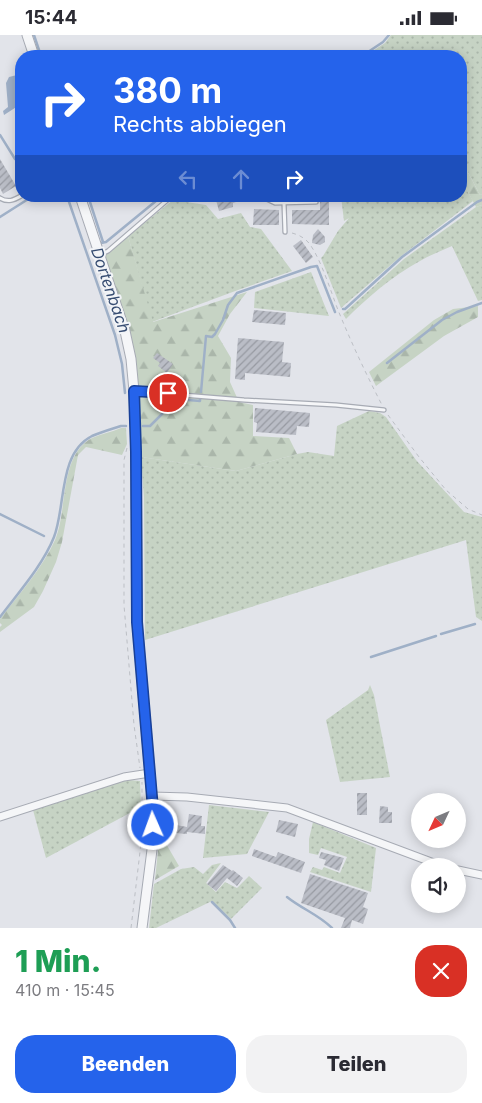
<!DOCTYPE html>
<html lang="de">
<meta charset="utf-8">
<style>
:root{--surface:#fff;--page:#f2f2f3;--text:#2b2b33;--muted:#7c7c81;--accent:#2563eb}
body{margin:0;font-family:Inter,sans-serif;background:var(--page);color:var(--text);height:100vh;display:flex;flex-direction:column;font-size:19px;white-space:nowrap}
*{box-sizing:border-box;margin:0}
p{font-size:16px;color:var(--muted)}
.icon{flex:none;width:28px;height:28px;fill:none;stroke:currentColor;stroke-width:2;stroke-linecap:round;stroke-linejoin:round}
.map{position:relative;height:893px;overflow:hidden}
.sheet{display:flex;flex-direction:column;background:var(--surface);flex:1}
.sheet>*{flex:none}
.hud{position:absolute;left:15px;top:15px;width:452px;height:152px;border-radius:20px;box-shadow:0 2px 12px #0003;background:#2563eb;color:#fff;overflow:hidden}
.needle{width:32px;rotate:226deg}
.fabs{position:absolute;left:411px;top:758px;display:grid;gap:10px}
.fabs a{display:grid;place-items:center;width:55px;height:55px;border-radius:50%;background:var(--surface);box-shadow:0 2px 12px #0003;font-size:25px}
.pin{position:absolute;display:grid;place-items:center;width:42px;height:42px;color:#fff;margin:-21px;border:2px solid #fff;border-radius:50%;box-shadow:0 1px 5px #0007}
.me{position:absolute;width:55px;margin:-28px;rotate:358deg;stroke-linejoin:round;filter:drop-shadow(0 0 4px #0008)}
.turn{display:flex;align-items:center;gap:18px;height:105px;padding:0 15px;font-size:22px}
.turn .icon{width:65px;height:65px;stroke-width:2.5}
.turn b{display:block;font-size:35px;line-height:42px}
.lanes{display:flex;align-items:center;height:48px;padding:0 15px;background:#0003;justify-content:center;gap:25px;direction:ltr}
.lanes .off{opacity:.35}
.round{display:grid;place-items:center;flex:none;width:52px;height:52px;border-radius:20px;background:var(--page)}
.head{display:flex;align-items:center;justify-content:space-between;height:85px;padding:0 15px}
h1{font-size:30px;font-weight:800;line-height:38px;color:#1e9e55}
.cta{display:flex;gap:10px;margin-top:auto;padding:10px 15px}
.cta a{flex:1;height:58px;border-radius:20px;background:var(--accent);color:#fff;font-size:20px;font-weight:800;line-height:58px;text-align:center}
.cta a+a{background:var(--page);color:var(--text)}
.status{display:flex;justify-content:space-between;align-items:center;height:35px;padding:0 25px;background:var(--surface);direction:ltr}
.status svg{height:14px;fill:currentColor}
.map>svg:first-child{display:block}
.grass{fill:url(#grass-dots)}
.forest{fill:url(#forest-firs)}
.water{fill:#9fb0c7}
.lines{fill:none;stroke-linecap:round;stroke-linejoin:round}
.stream{stroke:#9fb0c7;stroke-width:2.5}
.building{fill:url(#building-hatch)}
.service-casing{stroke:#a7abb4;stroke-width:5.5}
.minor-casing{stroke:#a7abb4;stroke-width:9}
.tertiary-casing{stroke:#a7abb4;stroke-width:11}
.path{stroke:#bcbfc5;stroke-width:1;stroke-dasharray:4 4;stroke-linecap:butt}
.service{stroke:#f5f6f8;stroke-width:3}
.minor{stroke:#f5f6f8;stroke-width:7}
.tertiary{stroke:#f5f6f8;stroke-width:9}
.route-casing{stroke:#184099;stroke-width:12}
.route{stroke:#2563eb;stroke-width:9}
.labels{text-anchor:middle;stroke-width:4;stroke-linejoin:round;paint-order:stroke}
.water-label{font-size:16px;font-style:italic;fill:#374d72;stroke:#f2f4f7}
</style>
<div class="status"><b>15:44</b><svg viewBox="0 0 49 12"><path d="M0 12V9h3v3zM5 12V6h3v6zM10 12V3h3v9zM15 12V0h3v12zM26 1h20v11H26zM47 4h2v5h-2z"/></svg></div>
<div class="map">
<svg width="482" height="893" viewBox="0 0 482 893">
<defs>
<pattern id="grass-dots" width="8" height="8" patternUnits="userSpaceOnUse" patternTransform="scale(1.25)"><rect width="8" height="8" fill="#c6d3c4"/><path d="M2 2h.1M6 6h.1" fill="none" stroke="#aab6aa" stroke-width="1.8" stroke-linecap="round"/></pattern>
<pattern id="forest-firs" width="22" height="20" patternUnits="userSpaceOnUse" patternTransform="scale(1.25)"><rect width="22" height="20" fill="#c6d3c4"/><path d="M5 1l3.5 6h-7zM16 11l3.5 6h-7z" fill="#aab6aa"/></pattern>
<pattern id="building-hatch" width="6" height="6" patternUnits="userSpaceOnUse" patternTransform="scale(1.25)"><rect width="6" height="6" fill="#babdc6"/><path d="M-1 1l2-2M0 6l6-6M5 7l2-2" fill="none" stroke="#979aa2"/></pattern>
</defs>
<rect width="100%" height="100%" fill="#e2e4ea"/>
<!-- grass -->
<g class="grass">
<path d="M391 0H482V159L480 160 461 124V21H365L385 8Z"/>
<path d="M461 144 473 166 400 222 341 273 321 223 323 221 338 196 349 183 344 186 341 161H461Z"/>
<path d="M173 165 206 170 218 184 241 178 250 192 261 194 292 236 238 255 152 287 128 201Z"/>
<path d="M482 170V265L478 266 452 211C441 216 430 220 420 226 392 241 367 263 346 284L343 279 404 224 476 172Z"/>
<path d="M311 237 329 281 254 273 255 257Z"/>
<path d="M369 376 380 378 386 382 416 425 464 477 482 482V586L476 582 466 505 145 605 144 462 141 422 236 436 297 419 308 417 334 421 337 391Z"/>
<path d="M370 650 374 660 390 742 340 747 326 685 368 655Z"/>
<path d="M129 745 140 746 141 772 46 823 33 775 115 748Z"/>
<path d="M209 770 269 777 247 819 203 823Z"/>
<path d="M313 787 376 813 371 857 310 837 313 832 322 835 324 832 340 838 347 822 321 813 318 820 309 818V804Z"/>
<path d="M221 828 206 848 216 857 225 847 237 853 249 841 262 853 231 884 212 866 156 893H149L154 849 181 834 194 832 203 839 212 830Z"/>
</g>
<!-- forest -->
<g class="forest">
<path d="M461 124 480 160 482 159V170L476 172 461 144Z"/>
<path d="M128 201 153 287 247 257 230 279 218 301 231 323 230 347 239 367 253 370V401L289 403 297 419 236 436 141 422 138 359 135 323 104 222Z"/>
<path d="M478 271V282L444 301 376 351 369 337 434 285 453 274Z"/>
<path d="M121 393H126L127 409 122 420 86 412 78 420 62 507 56 527 43 556 34 572 0 597V592L2 590 0 588V584C19 559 42 534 55 505 68 475 59 420 92 403 101 399 112 397 121 393Z"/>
<path d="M159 806 165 807 179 831 155 845Z"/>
</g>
<!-- water -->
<path class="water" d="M17 40 21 41V69L4 80 3 76 8 72 6 48 9 42Z"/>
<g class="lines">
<!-- stream -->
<g class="stream">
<path d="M34 0 41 21"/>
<path d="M362 21 383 7 389 0"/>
<path d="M0 100 15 124"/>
<path d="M19 132 21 137"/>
<path d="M67 161 115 300 122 329 125 358"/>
<path d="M88 161 103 207"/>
<path d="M0 182 33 161"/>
<path d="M101 208 106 207 162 161"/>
<path d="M343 274H345L402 222 477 167 482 165"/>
<path d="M387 328 442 285 457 277 482 268"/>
<path d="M201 357 206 301 212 302 215 299 223 285 228 270 237 258 311 232 317 231 335 277"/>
<path d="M143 391H150L177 364 200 366V364"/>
<path d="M0 479 44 501"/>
<path d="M0 582C18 558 43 530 54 502 66 471 58 418 92 401 101 397 112 394 121 391H126"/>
<path d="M441 599 475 589"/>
<path d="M371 622 436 601"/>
<path d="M287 862C302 874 319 880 332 893"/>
<path d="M212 867 230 885 235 893"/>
</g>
</g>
<!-- building -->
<g class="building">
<path d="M0 124 16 151 3 159 0 153Z"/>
<path d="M228 161H238L239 166 233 168V172L219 176 216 165Z"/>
<path d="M320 163H329V190L292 189V175H320Z"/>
<path d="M254 174 279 175V190H253Z"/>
<path d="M318 194 325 202V207L320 210 312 208 313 200Z"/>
<path d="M301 205 313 222 306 228 293 211Z"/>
<path d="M254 275 286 278 285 290 252 287Z"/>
<path d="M238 303 284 307 282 327 291 328 290 342 245 338V345L235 344Z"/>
<path d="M157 318 173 329 167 338 158 331 160 328 153 323Z"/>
<path d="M255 373 310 378 309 392 297 391 296 400 256 397 257 388 254 387Z"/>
<rect x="357" y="758" width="10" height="22"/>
<path d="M380 771 388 772V777H392V788H379Z"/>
<path d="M189 779 202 781 201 791H205V799L187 797V799L175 798 176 790 187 792Z"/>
<path d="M279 785 298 789 295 802 276 797Z"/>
<path d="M254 814 276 822 278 817 305 827 301 838 252 821Z"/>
<path d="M321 817 344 823 339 836 324 830 326 825 319 823Z"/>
<path d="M223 830 232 836 233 835 243 843 237 851 227 843 216 856 207 849Z"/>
<path d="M310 839 368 858 363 872 368 874 363 889 352 885 350 893H341L345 883 301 868Z"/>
</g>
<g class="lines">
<defs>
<g id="service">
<path d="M260 161 275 168 316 167"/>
<path d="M0 163C8 168 14 165 21 161"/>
<path d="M284 168 285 197"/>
<path d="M100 220 108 216 172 161"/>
<path d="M134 356 244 365 336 370 384 375"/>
</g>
<g id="minor">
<path d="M152 761 187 762 287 773 442 831"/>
<path d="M0 782 124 742 150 738"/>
<path d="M458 835 482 840"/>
</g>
<g id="tertiary">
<path d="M27 0 34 21"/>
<path d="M80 161 125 296 131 324 134 356 136 417 137 587 153 774V807L142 893"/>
</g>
</defs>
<!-- service casing -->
<use href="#service" class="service-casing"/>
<!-- minor casing -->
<use href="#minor" class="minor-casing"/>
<!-- tertiary casing -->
<use href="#tertiary" class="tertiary-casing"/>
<!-- path -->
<g class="path">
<path d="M292 198C299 200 303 202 308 207 320 221 331 257 338 275 351 307 366 339 382 370"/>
<path d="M388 380 419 422 446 455 468 474 482 480"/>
<path d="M127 413 124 425V570L134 690 140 733"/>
<path d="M131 893 142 800V747"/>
</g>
<!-- service -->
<use href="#service" class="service"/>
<!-- minor -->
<use href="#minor" class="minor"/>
<!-- tertiary -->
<use href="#tertiary" class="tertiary"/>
</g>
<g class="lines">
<defs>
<path id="route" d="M153 790V774L137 587 136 417 134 356 168 358"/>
</defs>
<!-- route casing -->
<use href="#route" class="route-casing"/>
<!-- route -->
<use href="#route" class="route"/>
</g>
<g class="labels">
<!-- water labels -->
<g class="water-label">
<text transform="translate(111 255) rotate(71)" y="6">Dortenbach</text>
</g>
</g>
</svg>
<div class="fabs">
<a><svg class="needle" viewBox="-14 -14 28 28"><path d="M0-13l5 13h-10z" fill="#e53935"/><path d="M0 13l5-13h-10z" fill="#7c7c81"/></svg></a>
<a><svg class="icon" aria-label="sound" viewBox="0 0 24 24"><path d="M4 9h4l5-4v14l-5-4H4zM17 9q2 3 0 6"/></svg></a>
</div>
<div class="pin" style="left:168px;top:358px;background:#d93025"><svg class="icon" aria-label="arrive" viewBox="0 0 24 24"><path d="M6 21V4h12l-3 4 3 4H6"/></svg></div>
<svg class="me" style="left:153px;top:790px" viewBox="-20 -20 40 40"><circle r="17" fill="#2563eb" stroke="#fff" stroke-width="3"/><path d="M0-11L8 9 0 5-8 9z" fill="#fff"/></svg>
<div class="hud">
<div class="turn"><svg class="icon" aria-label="right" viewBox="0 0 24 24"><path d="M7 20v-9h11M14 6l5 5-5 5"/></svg><div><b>380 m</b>Rechts abbiegen</div></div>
<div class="lanes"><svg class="icon off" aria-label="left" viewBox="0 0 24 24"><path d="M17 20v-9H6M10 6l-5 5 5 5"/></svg><svg class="icon off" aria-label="ahead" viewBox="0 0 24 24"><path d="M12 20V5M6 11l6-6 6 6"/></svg><svg class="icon" aria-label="right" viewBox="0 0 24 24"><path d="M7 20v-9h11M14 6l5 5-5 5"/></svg></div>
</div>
</div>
<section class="sheet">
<div class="head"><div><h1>1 Min.</h1><p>410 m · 15:45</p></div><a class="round" style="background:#d93025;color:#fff"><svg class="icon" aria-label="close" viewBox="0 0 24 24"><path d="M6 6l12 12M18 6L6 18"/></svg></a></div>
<div class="cta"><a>Beenden</a><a>Teilen</a></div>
</section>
